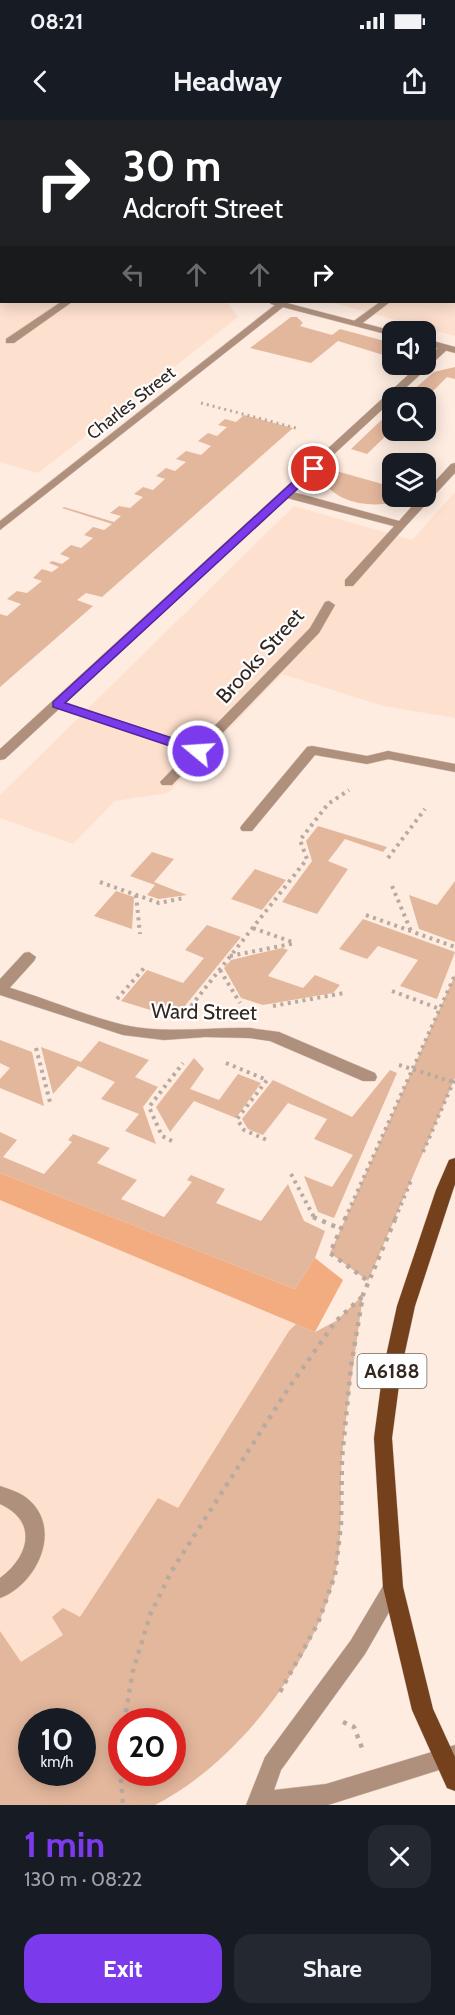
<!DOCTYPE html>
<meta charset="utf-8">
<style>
:root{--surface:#171b24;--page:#242831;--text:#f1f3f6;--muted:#9ea1a6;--accent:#7c3aed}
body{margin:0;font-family:Cabin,sans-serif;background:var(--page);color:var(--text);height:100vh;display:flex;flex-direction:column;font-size:22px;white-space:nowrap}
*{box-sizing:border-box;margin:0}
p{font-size:20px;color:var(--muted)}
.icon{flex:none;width:33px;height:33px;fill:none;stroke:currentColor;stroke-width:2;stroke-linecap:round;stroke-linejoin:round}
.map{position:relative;height:1685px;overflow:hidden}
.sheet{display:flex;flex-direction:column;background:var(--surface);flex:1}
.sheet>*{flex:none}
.guide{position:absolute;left:0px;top:0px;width:456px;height:183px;box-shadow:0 3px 15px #0003;background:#202124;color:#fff;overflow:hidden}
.tools{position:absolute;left:382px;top:201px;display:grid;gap:12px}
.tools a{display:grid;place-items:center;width:54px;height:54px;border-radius:12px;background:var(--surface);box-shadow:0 3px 15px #0003;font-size:30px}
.speed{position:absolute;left:18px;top:1588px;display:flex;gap:12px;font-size:30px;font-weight:700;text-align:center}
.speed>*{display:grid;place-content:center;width:78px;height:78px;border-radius:50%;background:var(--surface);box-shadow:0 3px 15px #0003;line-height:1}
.speed small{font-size:15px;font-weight:400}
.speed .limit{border:9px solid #d22;background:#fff;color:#111}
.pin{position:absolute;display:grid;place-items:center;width:51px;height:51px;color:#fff;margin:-26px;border:3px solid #fff;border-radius:50%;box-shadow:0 2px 6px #0007}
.me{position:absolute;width:66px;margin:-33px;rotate:288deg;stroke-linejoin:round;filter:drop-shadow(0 0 4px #0008)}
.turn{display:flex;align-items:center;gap:21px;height:126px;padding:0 24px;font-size:27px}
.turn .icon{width:78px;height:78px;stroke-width:2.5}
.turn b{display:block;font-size:42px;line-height:51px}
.lanes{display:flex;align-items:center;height:57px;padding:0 24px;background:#0003;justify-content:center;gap:30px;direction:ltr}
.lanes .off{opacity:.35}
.round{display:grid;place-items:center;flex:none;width:63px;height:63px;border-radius:18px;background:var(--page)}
.overview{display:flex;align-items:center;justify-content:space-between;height:102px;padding:0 24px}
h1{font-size:36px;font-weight:800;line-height:45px;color:var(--accent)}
.cta{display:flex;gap:12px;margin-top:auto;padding:12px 24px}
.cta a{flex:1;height:69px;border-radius:18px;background:var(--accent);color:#fff;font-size:24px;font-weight:800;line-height:69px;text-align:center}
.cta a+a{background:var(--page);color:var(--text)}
.status{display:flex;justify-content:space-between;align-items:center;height:42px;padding:0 30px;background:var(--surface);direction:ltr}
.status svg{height:16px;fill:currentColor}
header{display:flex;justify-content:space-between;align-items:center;height:78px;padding:0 24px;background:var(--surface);font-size:27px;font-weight:800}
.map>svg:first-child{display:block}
.built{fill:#fde0cd;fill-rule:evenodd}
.green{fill:#e3b79c;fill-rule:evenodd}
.forest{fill:#f2ac7f}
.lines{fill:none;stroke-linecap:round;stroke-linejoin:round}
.service-casing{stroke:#d9c9be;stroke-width:1}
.minor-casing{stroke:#d9c9be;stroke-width:1}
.tertiary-casing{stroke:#d9c9be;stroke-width:1}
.primary-casing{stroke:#d9c9be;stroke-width:1}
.trunk-casing{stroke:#d9c9be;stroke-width:2}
.path-far2{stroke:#b9aaa0;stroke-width:3;stroke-dasharray:2 4;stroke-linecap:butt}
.path-far1{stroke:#b9aaa0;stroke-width:4;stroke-dasharray:3 4.5;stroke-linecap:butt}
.path{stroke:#b9aaa0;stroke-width:4.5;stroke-dasharray:4 6;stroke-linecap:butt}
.service{fill:#af907d;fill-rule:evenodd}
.minor{fill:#af907d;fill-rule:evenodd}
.tertiary{fill:#af907d;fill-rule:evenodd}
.primary{fill:#74411c;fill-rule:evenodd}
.trunk{fill:#663510;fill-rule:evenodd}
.route{fill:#7c3aed;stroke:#51269a;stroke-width:1.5}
.labels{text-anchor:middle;stroke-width:4.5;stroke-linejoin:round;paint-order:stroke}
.far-street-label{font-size:18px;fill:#322720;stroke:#fefefe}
.shield{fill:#fefefe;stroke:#6f6863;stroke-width:1.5}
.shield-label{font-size:20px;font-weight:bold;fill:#322720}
.street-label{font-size:21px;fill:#322720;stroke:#fefefe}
</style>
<div class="status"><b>08:21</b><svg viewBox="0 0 49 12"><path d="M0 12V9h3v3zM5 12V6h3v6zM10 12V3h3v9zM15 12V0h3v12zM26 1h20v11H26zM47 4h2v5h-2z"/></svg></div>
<header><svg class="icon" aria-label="back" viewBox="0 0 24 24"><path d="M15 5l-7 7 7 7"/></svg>Headway<svg class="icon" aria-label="share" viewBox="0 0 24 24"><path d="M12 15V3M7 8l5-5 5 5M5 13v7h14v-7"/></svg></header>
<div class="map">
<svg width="455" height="1685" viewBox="0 0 455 1685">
<rect width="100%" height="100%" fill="#feece1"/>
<!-- built -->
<g class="built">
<path d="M455 120V216L330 182H454Z"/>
<path d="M0 121 2 182H219L228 184 238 197 38 353 0 342Z"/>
<path d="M455 372V598L383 586 282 554 168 673 115 681 73 724 0 698V675L294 386 412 420Z"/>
<path d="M0 1068 309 1195 118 1498 102 1685H0ZM32 1602H82V1653H32Z"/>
</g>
<!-- green -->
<g class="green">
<path d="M291 197H297L303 203 300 206 332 215 340 209 392 223 393 238 338 221 311 243 250 228Z"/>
<path d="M455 247V259L447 257 426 278 405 277 434 252Z"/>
<path d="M393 289V309L367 334 351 329Z"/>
<path d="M244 295 293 308 102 477 86 473 77 480 93 486 0 567V494L7 496 21 484 7 479 17 471 27 473 42 461 33 458 42 449 52 452 59 447 49 443 52 441 62 444 70 438 60 434 71 425 81 428 93 418 84 415 93 407 104 410 112 404 62 388 64 387 114 402 121 396 110 393 119 386 130 388 143 377 134 374 143 367 153 370 165 359 156 356 166 348 175 351 186 342 176 339 186 331 201 335 211 326 198 321 208 313 217 316 227 307 218 305 225 299 236 302Z"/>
<path d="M329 349 393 367V376L409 377C384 390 336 387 323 359Z"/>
<path d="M318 706 387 727 383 732 345 719 328 741 348 749 317 794 282 782 312 741 306 721Z"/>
<path d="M152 732 174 739 154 762 187 775 159 779 147 775 155 765 130 756Z"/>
<path d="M255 749 286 760 262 790 231 779Z"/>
<path d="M455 761V822L419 809 409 775 437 785Z"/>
<path d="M116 771 134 777 132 809 94 796Z"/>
<path d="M363 799 455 832 437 879 400 866 418 840 378 826 367 839 339 829Z"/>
<path d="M207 805 241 817 180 892H157L121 881 147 850 183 863 204 838 185 830Z"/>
<path d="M282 828 288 830 268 856 303 868 315 855 340 865 333 873 263 885 241 878 224 848 231 840Z"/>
<path d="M455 855V958L368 1161 330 1133Z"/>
<path d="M0 920 32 932 44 986 0 968V959L10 948 0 943Z"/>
<path d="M99 921 149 940 135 957 158 967 143 987 156 1024 125 1011 139 994 101 979 115 962 78 946 53 974 41 927 81 942Z"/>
<path d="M194 938 204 949 190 969 219 980 238 954 261 963 236 998 194 981 170 1012 156 987Z"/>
<path d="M390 950 397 953 334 1098 318 1092 304 1056 332 1067 353 1035 314 1019 327 999 288 983 263 1015 248 1009 242 999 273 960 352 997Z"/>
<path d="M0 1012 17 1020 3 1037 44 1054 72 1022 68 1020 73 1014 110 1028 97 1043 137 1060 121 1079 164 1097 192 1062 187 1060 191 1055 225 1069 216 1083 261 1101 288 1064 304 1101 325 1111 315 1138 295 1169 0 1053Z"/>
<path d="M363 1175C356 1229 347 1283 342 1337 339 1376 344 1416 335 1455 314 1543 236 1644 155 1685H0V1511L21 1542 63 1515 52 1497 63 1488 80 1497 158 1378 178 1388 289 1211 296 1204 315 1212 336 1201ZM32 1602H82V1653H32ZM122 1602H172V1653H122Z"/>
</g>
<!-- forest -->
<path class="forest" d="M0 1053 295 1169 315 1138 343 1160 315 1212 0 1080Z"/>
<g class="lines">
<defs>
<g id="service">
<path d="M61 182H72L14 223H6V219Z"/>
<path d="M401 402 405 403V407L353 466H345V460L397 403Z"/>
<path d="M329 481 335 485 319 513 172 665H162L160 662 189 632 52 587 51 584 57 580 62 581 195 626 310 508 325 482Z"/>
<path d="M312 626 367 636 388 631 395 635 393 638 367 644 315 635 252 711H242L240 708 242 705 307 627Z"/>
<path d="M29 832 36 837 34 841 5 873 0 874V859L24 833Z"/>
<path d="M249 908 279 912 375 953 377 957 375 961H363L270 921 243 917 241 913 243 909Z"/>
<path d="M0 1366C9 1369 22 1373 29 1380 63 1410 36 1465 0 1478V1458C30 1436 38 1401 0 1384Z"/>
</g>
<g id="minor">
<rect x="168" y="0" width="8" height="2"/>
<path d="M0 23H2L0 31Z"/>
<path d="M279 182 287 184 0 410V401Z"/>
<path d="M380 182H390L360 205H354V201Z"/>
<path d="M441 225 450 227 293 372 399 401 421 376H426V371L451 344 455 343V353L405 407H397L287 378 5 639 0 640V629L420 244H426V239Z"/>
<path d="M388 631 455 644V652L383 638 381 635Z"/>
<path d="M0 865C41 876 82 895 124 905 164 914 208 907 249 908L255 909 257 913 255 917 249 918 205 917 164 920 123 915 0 875Z"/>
</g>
<g id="tertiary">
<rect x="0" y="103" width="2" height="6"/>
<path d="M270 182H283L397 212H393V216L271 184Z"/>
<path d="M426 219 455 227V233L426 225Z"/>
<path d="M393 1458 400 1461 403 1467 400 1473 365 1534 281 1650 274 1670 326 1664 455 1625V1645L328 1685H246L265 1637 351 1520 386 1461Z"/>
</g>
<path id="primary" d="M455 1038V1064L415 1186 401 1250 392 1318 403 1467 433 1589 455 1637V1671L447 1668 412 1590 383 1467 374 1318 383 1250 397 1186 436 1070 449 1040Z"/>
<g id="trunk">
<rect x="0" y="13" width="2" height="6"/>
<rect x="454" y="31" width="1" height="6"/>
<rect x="454" y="43" width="1" height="6"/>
</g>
</defs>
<!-- service casing -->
<use href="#service" class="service-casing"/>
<!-- minor casing -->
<use href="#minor" class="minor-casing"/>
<!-- tertiary casing -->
<use href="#tertiary" class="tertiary-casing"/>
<!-- primary casing -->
<use href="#primary" class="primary-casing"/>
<!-- trunk casing -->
<use href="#trunk" class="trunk-casing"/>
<!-- path-far2 -->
<path class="path-far2" d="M201 283 296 308"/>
<!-- path-far1 -->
<g class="path-far1">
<path d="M388 738 425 689"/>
<path d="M100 762 159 783 184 778"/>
<path d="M392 766 411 811"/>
<path d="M136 775 140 814"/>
<path d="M366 795 455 827"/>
<path d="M253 808 295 823"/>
<path d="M230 836 296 823"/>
<path d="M220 850 240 883"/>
<path d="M392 871 440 889"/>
<path d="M117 879 145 847"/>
<path d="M191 886 307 739 300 720 328 684 349 670"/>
<path d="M273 886 344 873"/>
<path d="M36 928 51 986"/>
<path d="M226 943 267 960 237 999 244 1010 267 1020"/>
<path d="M399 945 453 962"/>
<path d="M172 1021 162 1016 149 987 183 943"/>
<path d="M423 1032 455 958"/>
<path d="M291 1054 315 1099"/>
<path d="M345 1099 455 855"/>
<path d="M395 1099 412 1058"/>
</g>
<!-- path -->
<g class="path">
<path d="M313 1097 341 1109"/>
<path d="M346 1097 330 1133 368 1161"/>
<path d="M283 1571 281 1570 318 1503 335 1455 341 1404 342 1338 351 1246 363 1175 396 1097"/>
<path d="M124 1602 133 1551 150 1495 171 1452 286 1272 336 1201 363 1176"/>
<path d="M343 1602 354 1607 362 1628"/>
<path d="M122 1629 120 1646 123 1685"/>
</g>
<!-- service -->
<use href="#service" class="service"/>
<!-- minor -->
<use href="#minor" class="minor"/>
<!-- tertiary -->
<use href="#tertiary" class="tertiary"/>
<!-- primary -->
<use href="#primary" class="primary"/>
<!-- trunk -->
<use href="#trunk" class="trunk"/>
</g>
<!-- route -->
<path class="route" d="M310 346 319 349 65 583 203 628V634H194L53 587V582Z"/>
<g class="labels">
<!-- far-street labels -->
<g class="far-street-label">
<text transform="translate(131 283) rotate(-38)" y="6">Charles Street</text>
</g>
<!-- shield labels -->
<rect class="shield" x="357.5" y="1234" width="69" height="34" rx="4.5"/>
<g class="shield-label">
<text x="392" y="1258">A6188</text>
</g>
<!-- street labels -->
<g class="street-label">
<text transform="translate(260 536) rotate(-48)" y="7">Brooks Street</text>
<text transform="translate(204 892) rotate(1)" y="7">Ward Street</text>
</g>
</g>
</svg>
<div class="tools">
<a><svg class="icon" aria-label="sound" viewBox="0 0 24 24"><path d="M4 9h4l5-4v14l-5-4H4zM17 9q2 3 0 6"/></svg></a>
<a><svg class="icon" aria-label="search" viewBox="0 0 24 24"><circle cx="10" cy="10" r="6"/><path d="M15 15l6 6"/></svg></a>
<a><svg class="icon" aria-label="layers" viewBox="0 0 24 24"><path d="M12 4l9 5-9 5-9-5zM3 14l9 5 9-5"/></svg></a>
</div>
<div class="speed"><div>10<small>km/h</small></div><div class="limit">20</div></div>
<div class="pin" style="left:314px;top:349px;background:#d93025"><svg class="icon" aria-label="arrive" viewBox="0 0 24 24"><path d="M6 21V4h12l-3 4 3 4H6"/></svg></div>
<svg class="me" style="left:198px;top:631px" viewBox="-20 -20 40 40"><circle r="17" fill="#7c3aed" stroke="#fff" stroke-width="3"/><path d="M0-11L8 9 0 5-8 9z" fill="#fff"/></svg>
<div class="guide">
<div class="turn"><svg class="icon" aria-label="right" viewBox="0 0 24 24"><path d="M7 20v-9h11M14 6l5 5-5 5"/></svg><div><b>30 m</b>Adcroft Street</div></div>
<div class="lanes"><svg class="icon off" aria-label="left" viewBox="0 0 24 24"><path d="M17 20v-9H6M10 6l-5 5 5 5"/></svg><svg class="icon off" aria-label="ahead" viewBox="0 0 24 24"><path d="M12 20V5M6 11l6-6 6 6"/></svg><svg class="icon off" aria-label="ahead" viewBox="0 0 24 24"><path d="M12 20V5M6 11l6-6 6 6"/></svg><svg class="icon" aria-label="right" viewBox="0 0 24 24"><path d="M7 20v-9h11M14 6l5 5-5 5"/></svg></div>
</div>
</div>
<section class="sheet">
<div class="overview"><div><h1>1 min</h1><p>130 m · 08:22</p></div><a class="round"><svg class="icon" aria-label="close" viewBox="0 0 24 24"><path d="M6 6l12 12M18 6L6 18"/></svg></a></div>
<div class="cta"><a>Exit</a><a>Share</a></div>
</section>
